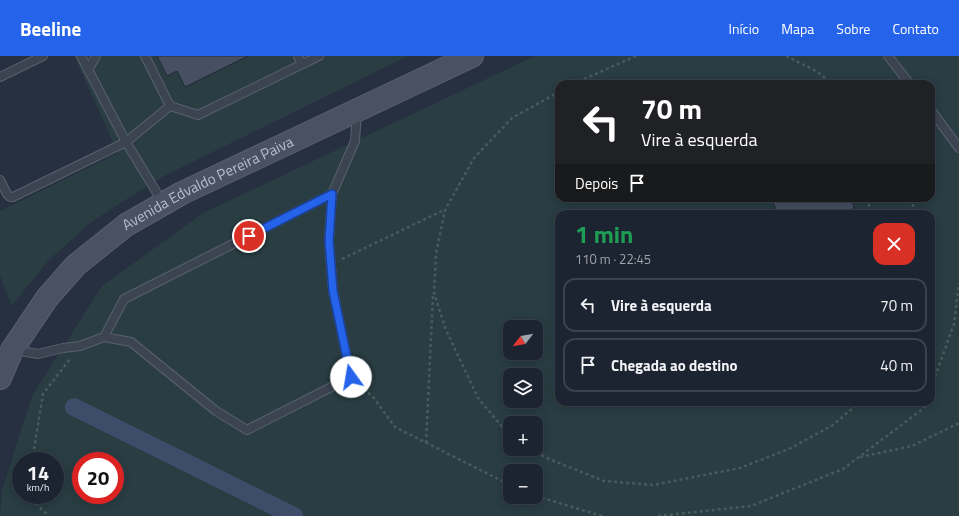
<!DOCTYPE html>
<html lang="pt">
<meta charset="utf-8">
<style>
:root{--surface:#1d2431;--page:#252c39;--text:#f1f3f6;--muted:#a0a4ab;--line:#3b414d;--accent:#2563eb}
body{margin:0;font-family:"Titillium Web",sans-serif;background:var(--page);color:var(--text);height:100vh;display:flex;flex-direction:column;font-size:15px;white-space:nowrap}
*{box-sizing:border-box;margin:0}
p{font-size:13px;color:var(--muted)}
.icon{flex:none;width:22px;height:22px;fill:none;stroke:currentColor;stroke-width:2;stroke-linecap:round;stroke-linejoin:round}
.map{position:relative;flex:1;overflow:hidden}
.details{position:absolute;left:555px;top:154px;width:380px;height:196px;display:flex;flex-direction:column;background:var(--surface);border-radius:12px;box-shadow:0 2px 10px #0003,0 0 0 1px var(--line)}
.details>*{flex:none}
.top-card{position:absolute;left:555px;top:24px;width:380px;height:122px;border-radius:12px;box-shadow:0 2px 10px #0003,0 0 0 1px var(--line);background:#202124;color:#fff;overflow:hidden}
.needle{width:26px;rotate:239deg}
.tools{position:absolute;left:503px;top:264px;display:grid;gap:8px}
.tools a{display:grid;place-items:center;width:40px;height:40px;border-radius:8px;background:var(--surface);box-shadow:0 2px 10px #0003,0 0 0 1px var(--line);font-size:20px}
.speed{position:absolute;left:12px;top:396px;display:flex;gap:8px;font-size:20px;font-weight:700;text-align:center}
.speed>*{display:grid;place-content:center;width:52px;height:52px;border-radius:50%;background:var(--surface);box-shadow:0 2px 10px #0003,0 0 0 1px var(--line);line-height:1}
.speed small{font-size:10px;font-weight:400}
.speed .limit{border:6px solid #d22;background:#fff;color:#111}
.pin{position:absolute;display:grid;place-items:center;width:34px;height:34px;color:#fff;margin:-17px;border:2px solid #fff;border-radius:50%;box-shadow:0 1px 4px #0007}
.me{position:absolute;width:44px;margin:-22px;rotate:347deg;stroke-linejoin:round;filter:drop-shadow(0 0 3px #0008)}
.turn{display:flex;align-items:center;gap:14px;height:84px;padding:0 20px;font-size:18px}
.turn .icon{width:52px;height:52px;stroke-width:2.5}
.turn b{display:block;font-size:28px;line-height:34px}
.then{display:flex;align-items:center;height:38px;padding:0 20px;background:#0003;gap:8px;font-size:15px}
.round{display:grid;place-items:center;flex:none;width:42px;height:42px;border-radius:12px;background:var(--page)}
.head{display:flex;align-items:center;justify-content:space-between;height:68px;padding:0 20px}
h1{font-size:24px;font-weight:700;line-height:30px;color:#1e9e55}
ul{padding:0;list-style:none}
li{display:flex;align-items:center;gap:12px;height:54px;margin:0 8px 6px;padding:0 12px;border:2px solid var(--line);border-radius:12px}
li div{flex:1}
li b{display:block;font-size:15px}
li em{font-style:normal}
header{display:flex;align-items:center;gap:24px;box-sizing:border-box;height:56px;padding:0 20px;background:var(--accent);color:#fff}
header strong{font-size:19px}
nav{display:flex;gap:22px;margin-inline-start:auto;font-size:14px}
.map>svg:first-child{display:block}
.green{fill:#293d42;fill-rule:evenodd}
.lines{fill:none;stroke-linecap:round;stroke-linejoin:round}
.canal{stroke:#3e4c69;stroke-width:18}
.building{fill:#475062;stroke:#222938}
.service-casing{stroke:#59606e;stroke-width:10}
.secondary-casing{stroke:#59606e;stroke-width:24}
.path{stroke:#485a5e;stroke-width:2.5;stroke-dasharray:3 3;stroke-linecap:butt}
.service{stroke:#3c4351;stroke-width:8}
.secondary{stroke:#4a5163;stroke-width:22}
.route-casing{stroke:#184099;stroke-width:10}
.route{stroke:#2563eb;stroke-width:7}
.labels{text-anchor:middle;stroke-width:4;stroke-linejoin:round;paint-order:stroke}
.street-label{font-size:15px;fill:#b8becb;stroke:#202736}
</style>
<header>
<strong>Beeline</strong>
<nav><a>Início</a><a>Mapa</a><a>Sobre</a><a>Contato</a></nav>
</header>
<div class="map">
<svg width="959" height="460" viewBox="0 0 959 460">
<rect width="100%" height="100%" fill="#273041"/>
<!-- green -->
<g class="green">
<path d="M74 0H408L164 120 133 139 90 167 47 206 12 250 0 220V155L118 97Z"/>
<path d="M535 0H959V460H0L2 434 32 340 102 230 203 157ZM559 28H931V142H559ZM559 158H931V346H559ZM510 271H536V297H510ZM510 319H536V345H510ZM510 367H536V393H510ZM21 405H55V439H21ZM81 405H115V439H81ZM510 415H536V441H510Z"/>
</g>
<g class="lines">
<!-- canal -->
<path class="canal" d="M74 351 294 460"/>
</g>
<!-- building -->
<g class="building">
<path d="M157 0H248L185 31 177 15 167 20Z"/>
<path d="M771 142H850L854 151 851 158H778Z"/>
</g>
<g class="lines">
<defs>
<g id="service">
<path d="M145 0 170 50 198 59 319 0"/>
<path d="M298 0 302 8"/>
<path d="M888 0 910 28"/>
<path d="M88 14 96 0"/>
<path d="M0 21 43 0"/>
<path d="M931 54 959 92"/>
<path d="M0 124 7 138 10 141H13L126 86 81 0"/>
<path d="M332 138 355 85 357 56"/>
<path d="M163 147 126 86 170 50"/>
<path d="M15 294 38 298 63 292 80 290 104 281 124 243 332 138 329 185 333 235 351 321 247 374 216 355 131 286 104 281"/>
</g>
<g id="secondary">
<path id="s1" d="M0 322 12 294 47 242 76 209 126 169 182 137 472 0"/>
</g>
</defs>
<!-- service casing -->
<use href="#service" class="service-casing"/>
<!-- secondary casing -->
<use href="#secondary" class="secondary-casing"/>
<!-- path -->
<g class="path">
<path d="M786 0 818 16 832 28"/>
<path d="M573 28 636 0"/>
<path d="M867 142 870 154 868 158"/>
<path d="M913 142V158"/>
<path d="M342 203 444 154"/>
<path d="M359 329 373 341 395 371 510 429"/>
<path d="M931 332 954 268 959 227"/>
<path d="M510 380 478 342 446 274 434 237 436 198 445 154 474 102 512 62 559 36"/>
<path d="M426 387 433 240"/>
<path d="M531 393 549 403 604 425 653 429 740 412 791 392 833 369 860 346"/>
<path d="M860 401 912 390 959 367"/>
<path d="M32 405 43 338 70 303"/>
<path d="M27 439 49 460"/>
<path d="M536 440 602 460"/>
<path d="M658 460 751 450 843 413 924 352 926 346"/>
</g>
<!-- service -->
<use href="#service" class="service"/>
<!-- secondary -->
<use href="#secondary" class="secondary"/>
</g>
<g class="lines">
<defs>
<path id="route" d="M249 180 332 138 329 185 333 235 351 321"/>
</defs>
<!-- route casing -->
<use href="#route" class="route-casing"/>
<!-- route -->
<use href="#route" class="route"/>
</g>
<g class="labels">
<!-- street labels -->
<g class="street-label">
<text dy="5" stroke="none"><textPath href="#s1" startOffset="293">Avenida Edvaldo Pereira Paiva</textPath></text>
</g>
</g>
</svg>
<div class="tools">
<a><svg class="needle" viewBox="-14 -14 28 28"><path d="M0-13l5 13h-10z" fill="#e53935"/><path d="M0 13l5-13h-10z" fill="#a0a4ab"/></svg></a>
<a><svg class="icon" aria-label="layers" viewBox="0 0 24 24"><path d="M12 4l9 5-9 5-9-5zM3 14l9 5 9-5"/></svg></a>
<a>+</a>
<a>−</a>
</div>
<div class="speed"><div>14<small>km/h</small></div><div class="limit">20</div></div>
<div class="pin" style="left:249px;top:180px;background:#d93025"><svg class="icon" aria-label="arrive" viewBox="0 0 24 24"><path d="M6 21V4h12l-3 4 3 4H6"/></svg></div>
<svg class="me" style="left:351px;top:321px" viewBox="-20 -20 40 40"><circle r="19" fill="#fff"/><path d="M0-13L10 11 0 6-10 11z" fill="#2563eb"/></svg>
<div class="top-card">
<div class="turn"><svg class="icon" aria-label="left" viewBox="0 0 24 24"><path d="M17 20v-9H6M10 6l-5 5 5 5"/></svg><div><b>70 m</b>Vire à esquerda</div></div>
<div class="then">Depois<svg class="icon" aria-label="arrive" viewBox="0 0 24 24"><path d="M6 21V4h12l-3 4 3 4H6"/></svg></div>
</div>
<section class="details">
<div class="head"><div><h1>1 min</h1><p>110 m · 22:45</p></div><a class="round" style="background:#d93025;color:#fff"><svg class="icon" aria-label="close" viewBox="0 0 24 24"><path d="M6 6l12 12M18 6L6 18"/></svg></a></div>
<ul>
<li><svg class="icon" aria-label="left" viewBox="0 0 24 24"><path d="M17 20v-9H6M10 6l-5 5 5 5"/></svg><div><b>Vire à esquerda</b></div><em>70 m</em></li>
<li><svg class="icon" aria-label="arrive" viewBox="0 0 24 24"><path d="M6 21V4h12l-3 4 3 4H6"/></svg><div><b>Chegada ao destino</b></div><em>40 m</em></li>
</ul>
</section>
</div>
